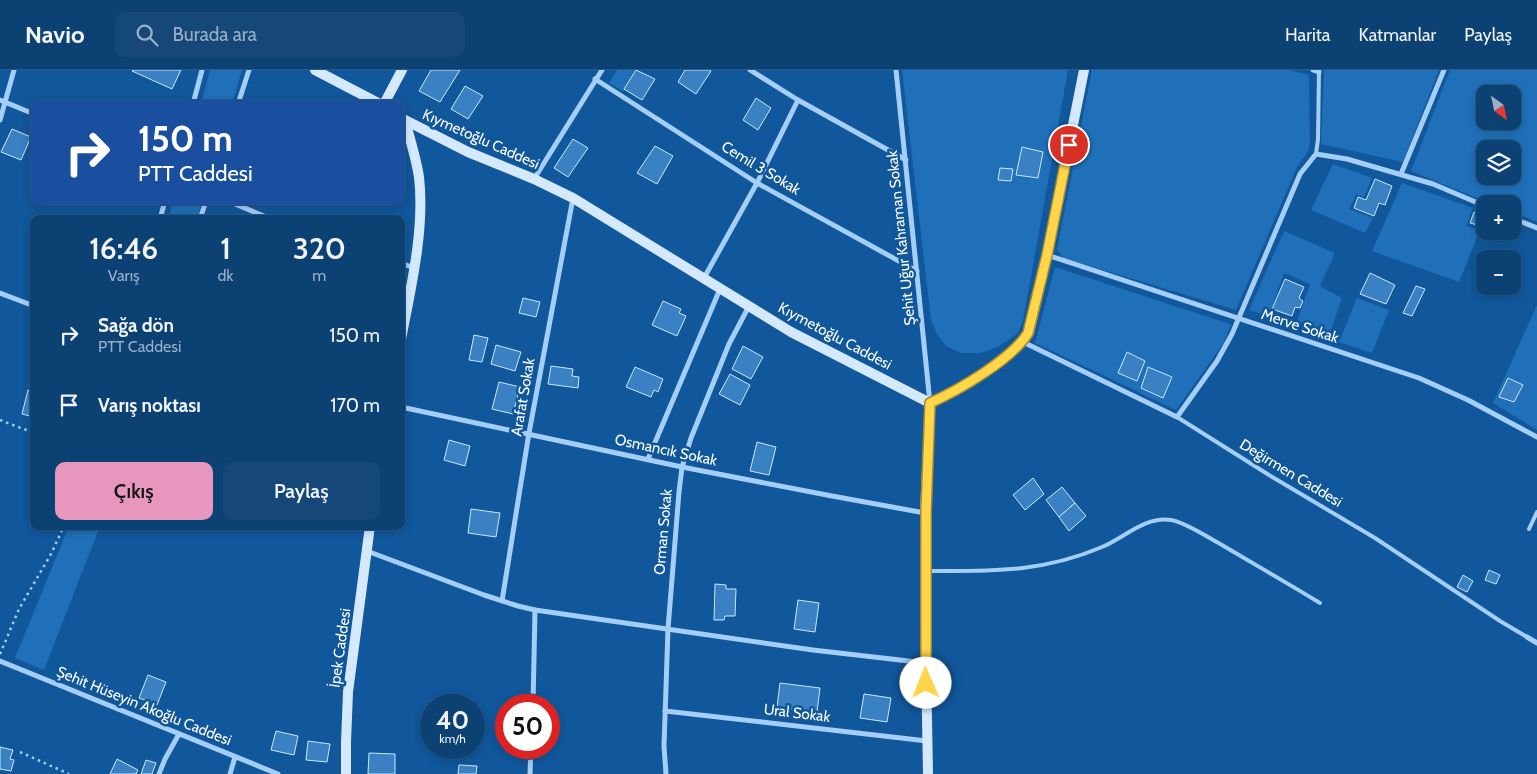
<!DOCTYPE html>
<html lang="tr">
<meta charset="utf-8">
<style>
:root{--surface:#0c4174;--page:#154879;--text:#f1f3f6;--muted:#9aafc5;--line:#2c5a86;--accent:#e797bd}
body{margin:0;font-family:Cabin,sans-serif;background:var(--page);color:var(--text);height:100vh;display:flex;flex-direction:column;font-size:19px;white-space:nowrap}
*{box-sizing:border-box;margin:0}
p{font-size:16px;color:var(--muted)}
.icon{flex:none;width:28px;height:28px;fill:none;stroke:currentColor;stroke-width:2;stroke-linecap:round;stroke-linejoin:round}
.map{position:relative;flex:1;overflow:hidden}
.side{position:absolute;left:30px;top:145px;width:375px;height:315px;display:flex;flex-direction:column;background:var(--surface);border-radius:10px;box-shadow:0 2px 8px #0003,0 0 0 1px var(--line)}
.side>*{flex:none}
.guide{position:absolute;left:30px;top:30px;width:375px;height:105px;border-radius:10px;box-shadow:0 2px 8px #0003,0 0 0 1px var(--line);background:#1a4fa0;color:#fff;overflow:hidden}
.needle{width:32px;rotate:147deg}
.buttons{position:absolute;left:1476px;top:15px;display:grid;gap:10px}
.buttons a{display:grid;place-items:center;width:45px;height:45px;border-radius:10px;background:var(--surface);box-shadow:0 2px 8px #0003,0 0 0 1px var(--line);font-size:25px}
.speed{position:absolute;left:420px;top:624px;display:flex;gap:10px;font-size:25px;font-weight:700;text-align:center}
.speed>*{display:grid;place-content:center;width:65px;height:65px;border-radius:50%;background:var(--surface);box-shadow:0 2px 8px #0003,0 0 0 1px var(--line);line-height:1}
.speed small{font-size:12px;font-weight:400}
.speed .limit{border:8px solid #d22;background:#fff;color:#111}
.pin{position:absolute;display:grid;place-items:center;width:42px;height:42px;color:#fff;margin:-21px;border:2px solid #fff;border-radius:50%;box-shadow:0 1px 5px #0007}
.me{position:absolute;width:55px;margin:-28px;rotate:359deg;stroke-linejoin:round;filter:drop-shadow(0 0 4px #0008)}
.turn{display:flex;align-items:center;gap:18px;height:105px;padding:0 25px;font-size:22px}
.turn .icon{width:65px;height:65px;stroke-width:2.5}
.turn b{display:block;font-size:35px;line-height:42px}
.eta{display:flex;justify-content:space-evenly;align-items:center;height:85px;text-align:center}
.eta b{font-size:30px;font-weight:600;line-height:35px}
.action{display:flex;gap:10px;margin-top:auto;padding:10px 25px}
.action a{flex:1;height:58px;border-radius:10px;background:var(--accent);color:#111;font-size:20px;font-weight:600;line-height:58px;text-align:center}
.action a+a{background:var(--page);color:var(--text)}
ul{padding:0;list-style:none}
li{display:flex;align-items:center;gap:15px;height:70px;padding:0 25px}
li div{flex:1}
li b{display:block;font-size:19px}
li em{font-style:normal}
header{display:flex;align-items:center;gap:30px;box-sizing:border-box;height:70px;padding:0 25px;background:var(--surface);border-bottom:1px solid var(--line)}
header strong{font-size:24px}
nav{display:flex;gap:28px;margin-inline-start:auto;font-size:18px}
.search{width:350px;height:45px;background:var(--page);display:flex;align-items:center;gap:12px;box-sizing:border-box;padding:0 18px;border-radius:10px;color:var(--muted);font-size:19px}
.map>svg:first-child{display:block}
.green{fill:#1f70b9;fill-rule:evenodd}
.building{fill:#3981c3;stroke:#cde7fe}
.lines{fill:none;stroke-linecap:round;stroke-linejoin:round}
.path{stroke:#a4cef5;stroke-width:2.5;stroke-dasharray:2.5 4;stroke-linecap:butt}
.lane{stroke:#a4cef5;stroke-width:4}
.street{stroke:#a4cef5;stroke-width:5}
.secondary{stroke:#d4e9fd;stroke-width:10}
.route-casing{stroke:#a68a30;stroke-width:12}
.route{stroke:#ffd54a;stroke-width:9}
.labels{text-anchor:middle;stroke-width:5;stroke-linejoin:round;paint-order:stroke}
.street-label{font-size:15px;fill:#fff;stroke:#10579b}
</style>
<header>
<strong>Navio</strong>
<div class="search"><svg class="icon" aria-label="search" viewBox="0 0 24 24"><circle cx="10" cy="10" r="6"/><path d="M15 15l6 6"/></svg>Burada ara</div>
<nav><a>Harita</a><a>Katmanlar</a><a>Paylaş</a></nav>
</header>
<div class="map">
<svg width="1537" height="704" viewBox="0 0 1537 704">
<rect width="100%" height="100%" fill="#10579b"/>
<!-- green -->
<g class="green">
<path d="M210 0H242L232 34H201Z"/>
<path d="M617 0H635L623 21 609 13Z"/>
<path d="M902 0H1068L1023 251 1018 263 998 277 980 283H961L946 276 937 264 931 250Z"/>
<path d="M1092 0H1289L1309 5 1310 74 1307 83 1297 97 1236 240 1063 188 1057 179Z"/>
<path d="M1324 0H1439L1403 92 1321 74Z"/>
<path d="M1450 0H1537V152L1513 142 1512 134H1491L1411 101ZM1485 24H1512V51H1485ZM1485 79H1512V106H1485Z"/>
<path d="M1333 94 1372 108 1364 127 1356 125 1349 139 1373 148 1365 163 1311 140Z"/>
<path d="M1402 113 1473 138 1466 156 1480 160 1459 212 1372 181Z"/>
<path d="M173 131H202L197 149H168Z"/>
<path d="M1284 161 1335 183 1320 216 1342 228 1330 263 1297 251 1310 214 1284 203 1269 246 1249 240Z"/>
<path d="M1055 197 1227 253 1231 255 1223 274 1176 340 1035 273Z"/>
<path d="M1357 228 1389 240 1372 283 1339 272Z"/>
<path d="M1537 235V360L1493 333Z"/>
<path d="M69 456H100L44 600 15 588Z"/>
</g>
<!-- building -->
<g class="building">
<path d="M133 0H181L172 19 132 1Z"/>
<path d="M431 0H460L440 32 419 21Z"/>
<path d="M636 0 655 9 642 30 624 19Z"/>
<path d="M685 0H709L711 1 696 24 678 12Z"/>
<path d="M465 16 483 26 468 49 451 39Z"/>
<path d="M756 28 771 38 758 60 743 50Z"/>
<path d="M12 59 31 67 21 90 1 82Z"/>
<path d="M573 69 588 78 568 107 554 98Z"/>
<path d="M655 76 673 86 657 114 637 103Z"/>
<path d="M1022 77 1043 82 1038 108 1016 105Z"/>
<path d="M1000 98 1013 99 1011 111 998 110Z"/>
<path d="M1375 109 1392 116 1385 135 1379 133 1374 146 1354 138 1358 127 1366 130Z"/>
<path d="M1474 142 1485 145 1481 156 1470 153Z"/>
<path d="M1370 203 1395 215 1386 234 1360 224Z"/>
<path d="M1285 209 1304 217 1299 228 1303 231 1300 238 1295 237 1292 246 1272 239Z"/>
<path d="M1416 216 1425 219 1412 246 1403 243Z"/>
<path d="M523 228 540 232 536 247 519 243Z"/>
<path d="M663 231 681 239 679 243 686 246 677 266 652 255Z"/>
<path d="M474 265 488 268 482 292 469 290Z"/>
<path d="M496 275 521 282 515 301 491 294Z"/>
<path d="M743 276 763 287 751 309 732 299Z"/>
<path d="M1127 282 1145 291 1137 311 1118 303Z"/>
<path d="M551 296 573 299 572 306 579 307 578 318 548 314Z"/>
<path d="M635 297 663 309 658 322 654 320 651 327 626 317Z"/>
<path d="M1148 297 1172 307 1163 328 1141 318Z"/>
<path d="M730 304 750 315 740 335 719 324Z"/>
<path d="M1508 308 1523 315 1514 332 1499 327Z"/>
<path d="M499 312 520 317 513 344 492 339Z"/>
<path d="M28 320 34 321V347L22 344Z"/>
<path d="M449 370 470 376 465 396 444 390Z"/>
<path d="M757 372 776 377 769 405 750 401Z"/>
<path d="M1033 408 1044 424 1025 440 1013 425Z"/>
<path d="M1062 417 1075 433 1059 447 1046 430Z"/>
<path d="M1075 433 1086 446 1069 461 1059 447Z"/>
<path d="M471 439 500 443 496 467 468 463Z"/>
<path d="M1489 500 1500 505 1496 514 1485 510Z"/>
<path d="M1463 505 1473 511 1467 522 1457 517Z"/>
<path d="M715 514 726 515V519H736L735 546H725L724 550H714Z"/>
<path d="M798 530 819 533 815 562 794 559Z"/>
<path d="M148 605 166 612 157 635 139 628Z"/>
<path d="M780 613 820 618 817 642 777 637Z"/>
<path d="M864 624 891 628 887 652 860 648Z"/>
<path d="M276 661 298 666 294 685 271 680Z"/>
<path d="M308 671 330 674 327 692 306 690Z"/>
<path d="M0 677 13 680 10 689 14 690 11 701 0 699Z"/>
<path d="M369 683 395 684V704H368Z"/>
<path d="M117 689 138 700 136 704H110Z"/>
<path d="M146 690 156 693 152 704H141Z"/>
<path d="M459 695 477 696 476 704H458Z"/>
</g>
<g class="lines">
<!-- path -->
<g class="path">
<path d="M0 350 34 363"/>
<path d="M0 584 19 539 51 484 64 456"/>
<path d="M20 682 69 704"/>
</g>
<!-- lane -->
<g class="lane">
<path d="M1316 84 1318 69 1319 0"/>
<path d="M1177 347 1269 405 1375 468 1500 551 1527 567"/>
<path d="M1529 459 1537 442"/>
<path d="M926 501C991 501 1041 503 1102 477 1124 468 1145 446 1171 450 1185 452 1209 468 1222 475 1254 494 1287 513 1320 533"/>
</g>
<!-- street -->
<g class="street">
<path d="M750 0 798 30 906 90"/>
<path d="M896 0 930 333"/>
<path d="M1313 0 1319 2"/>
<path d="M595 9 757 113 917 201"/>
<path d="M0 30 34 44"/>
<path d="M193 34 202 0"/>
<path d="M238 34 249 0"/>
<path d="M0 50 14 0"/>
<path d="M1401 104 1444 0"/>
<path d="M534 109 602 0"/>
<path d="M228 131 271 149"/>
<path d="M1512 148 1537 158"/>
<path d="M160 149 165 131"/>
<path d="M200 149 206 131"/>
<path d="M1047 185 1419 308 1468 330 1537 367"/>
<path d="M401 193 414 198"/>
<path d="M704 208 757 113 798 30"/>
<path d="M0 223 34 236"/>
<path d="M1023 272 1177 347 1217 291 1232 264 1300 104 1316 84 1347 89 1433 114 1485 136"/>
<path d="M401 337 682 397 832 426 925 443"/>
<path d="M648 389 720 219"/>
<path d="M367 481 484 525 518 536 535 540 813 580 926 593"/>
<path d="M502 531 529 363 573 128"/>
<path d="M1527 567 1537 573"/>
<path d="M0 591 278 704"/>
<path d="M533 635 535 540"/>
<path d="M665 641 927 671"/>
<path d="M159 704 165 689 179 664"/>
<path d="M230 704 235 687"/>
<path d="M530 704 531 678"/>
<path d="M666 704 664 676 668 559 679 422 682 397 691 368 729 274 749 236"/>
</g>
<!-- secondary -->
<g class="secondary">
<path d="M315 0 380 34"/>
<path d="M384 34 402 0"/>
<path d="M401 48 468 82 534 109 573 128 791 262 930 333"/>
<path d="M401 269C411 218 425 158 419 107 416 88 410 69 405 51"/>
<path d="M930 333C959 320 1011 289 1029 263L1047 185 1084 0"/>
<path d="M346 704V672L348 622 370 456"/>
<path d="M928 704 926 593 925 443 930 333"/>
</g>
</g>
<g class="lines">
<defs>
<path id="route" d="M926 613V443L930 333C959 320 1012 289 1028 263L1047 185 1069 75"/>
</defs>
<!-- route casing -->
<use href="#route" class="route-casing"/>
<!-- route -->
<use href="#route" class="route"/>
</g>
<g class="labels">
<!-- street labels -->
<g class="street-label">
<text transform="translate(481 69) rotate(24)" y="5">Kıymetoğlu Caddesi</text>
<text transform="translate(761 98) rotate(31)" y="5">Cemil 3 Sokak</text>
<text transform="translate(901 168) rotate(-96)" y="5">Şehit Uğur Kahraman Sokak</text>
<text transform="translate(1300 256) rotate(18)" y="5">Merve Sokak</text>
<text transform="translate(835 266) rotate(28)" y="5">Kıymetoğlu Caddesi</text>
<text transform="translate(523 327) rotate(-80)" y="5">Arafat Sokak</text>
<text transform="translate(666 380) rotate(12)" y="5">Osmancık Sokak</text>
<text transform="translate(1291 403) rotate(31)" y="5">Değirmen Caddesi</text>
<text transform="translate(663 462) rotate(-85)" y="5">Orman Sokak</text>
<text transform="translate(340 578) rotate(-82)" y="5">İpek Caddesi</text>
<text transform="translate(144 636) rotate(22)" y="5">Şehit Hüseyin Akoğlu Caddesi</text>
<text transform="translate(797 643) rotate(7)" y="5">Ural Sokak</text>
</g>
</g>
</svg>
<div class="buttons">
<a><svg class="needle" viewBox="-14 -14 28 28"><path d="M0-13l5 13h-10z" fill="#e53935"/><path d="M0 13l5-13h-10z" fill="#9aafc5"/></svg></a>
<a><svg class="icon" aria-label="layers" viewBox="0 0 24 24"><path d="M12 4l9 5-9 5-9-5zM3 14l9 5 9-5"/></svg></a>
<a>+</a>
<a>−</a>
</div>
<div class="speed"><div>40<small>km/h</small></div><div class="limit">50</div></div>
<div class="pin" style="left:1069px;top:75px;background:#d93025"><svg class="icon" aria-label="arrive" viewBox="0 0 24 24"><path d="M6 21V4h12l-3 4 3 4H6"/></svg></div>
<svg class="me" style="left:926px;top:613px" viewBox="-20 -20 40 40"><circle r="19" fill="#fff"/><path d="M0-13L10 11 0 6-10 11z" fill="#ffd54a"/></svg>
<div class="guide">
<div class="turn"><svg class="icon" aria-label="right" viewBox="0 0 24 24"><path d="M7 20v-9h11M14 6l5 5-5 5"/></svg><div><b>150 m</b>PTT Caddesi</div></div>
</div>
<section class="side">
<div class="eta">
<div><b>16:46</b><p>Varış</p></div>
<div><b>1</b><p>dk</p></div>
<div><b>320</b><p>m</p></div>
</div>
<ul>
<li><svg class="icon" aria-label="right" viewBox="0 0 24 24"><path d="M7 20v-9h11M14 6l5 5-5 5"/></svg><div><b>Sağa dön</b><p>PTT Caddesi</p></div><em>150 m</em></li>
<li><svg class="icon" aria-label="arrive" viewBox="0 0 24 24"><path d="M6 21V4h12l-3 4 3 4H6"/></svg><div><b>Varış noktası</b></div><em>170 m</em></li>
</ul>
<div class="action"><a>Çıkış</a><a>Paylaş</a></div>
</section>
</div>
